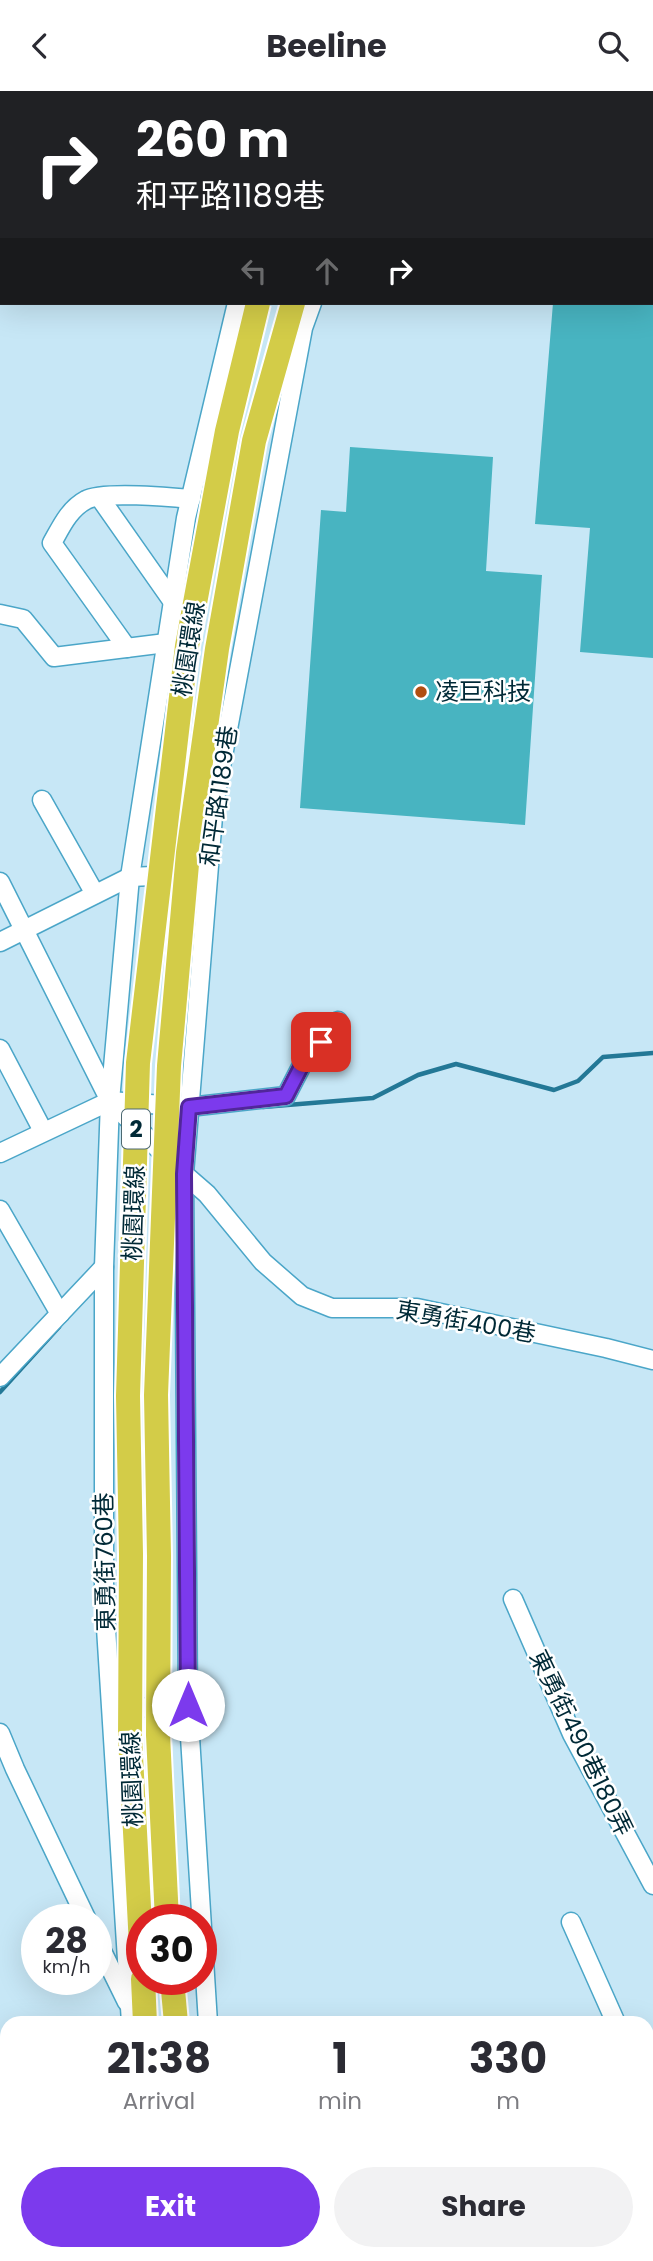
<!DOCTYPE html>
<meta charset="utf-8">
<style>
:root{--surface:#fff;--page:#f2f2f3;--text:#2b2b33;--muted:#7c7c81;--accent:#7c3aed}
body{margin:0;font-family:Poppins,"Noto Sans TC",sans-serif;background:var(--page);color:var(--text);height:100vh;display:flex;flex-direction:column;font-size:26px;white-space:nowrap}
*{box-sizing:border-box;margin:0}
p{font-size:23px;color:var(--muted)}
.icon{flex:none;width:38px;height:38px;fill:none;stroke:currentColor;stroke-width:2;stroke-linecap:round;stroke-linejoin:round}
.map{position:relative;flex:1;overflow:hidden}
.details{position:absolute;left:0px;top:1925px;width:654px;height:245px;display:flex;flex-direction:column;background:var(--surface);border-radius:21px 21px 0 0;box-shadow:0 7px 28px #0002}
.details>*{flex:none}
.hud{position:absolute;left:0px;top:0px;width:654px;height:214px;box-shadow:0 7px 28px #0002;background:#202124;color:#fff;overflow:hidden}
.speed{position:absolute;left:21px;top:1813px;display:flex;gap:14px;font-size:35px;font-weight:700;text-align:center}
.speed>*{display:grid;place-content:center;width:91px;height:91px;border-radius:50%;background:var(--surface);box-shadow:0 7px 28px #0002;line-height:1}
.speed small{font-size:18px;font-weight:400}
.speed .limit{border:10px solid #d22;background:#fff;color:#111}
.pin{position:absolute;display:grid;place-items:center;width:60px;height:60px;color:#fff;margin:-30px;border-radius:14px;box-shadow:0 4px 10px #0006}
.me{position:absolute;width:77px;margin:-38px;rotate:0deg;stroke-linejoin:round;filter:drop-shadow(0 0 5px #0008)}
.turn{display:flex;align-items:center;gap:24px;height:147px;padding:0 21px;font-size:32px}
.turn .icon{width:91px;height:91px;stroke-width:2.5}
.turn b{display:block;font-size:49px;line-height:60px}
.lanes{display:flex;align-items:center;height:66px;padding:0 21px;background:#0003;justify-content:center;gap:35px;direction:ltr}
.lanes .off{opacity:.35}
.eta{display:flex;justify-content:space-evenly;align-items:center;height:119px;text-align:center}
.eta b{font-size:42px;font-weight:700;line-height:49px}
.primary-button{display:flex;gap:14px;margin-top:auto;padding:14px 21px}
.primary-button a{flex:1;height:80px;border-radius:42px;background:var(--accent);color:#fff;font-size:28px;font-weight:700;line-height:80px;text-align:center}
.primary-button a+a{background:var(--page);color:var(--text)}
header{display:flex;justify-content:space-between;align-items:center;height:91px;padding:0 21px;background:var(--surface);font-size:32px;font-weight:700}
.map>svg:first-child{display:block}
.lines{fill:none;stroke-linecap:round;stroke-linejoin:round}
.stream{stroke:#237896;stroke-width:4.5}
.building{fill:#48b4c1}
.minor-casing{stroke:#4ba6c8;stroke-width:21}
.highway-casing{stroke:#fff;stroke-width:28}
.minor{stroke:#fff;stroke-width:18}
.highway{stroke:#d3cc48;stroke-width:24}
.highway-bridge-casing{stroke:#fff;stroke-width:28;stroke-linecap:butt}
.highway-bridge{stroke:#d3cc48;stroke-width:24}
.route-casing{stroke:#51269a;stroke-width:18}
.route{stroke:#7c3aed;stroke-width:12}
.poi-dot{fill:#b04e11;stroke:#fff;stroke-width:2.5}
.labels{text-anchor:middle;stroke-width:5;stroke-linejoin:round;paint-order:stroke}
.shield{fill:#fff;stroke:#4c6972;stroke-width:2}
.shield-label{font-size:23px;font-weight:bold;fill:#002936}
.street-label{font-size:24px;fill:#002936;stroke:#fff}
.poi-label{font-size:24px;fill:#002936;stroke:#fff;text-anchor:start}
</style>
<header><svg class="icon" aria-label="back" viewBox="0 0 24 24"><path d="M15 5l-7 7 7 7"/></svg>Beeline<svg class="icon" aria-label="search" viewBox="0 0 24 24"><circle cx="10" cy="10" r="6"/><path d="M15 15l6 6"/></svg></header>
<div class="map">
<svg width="653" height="2170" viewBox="0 0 653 2170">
<rect width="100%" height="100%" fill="#c7e7f6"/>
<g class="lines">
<!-- stream -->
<g class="stream">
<path d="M263 1016 373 1007 418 984 456 973 554 999 578 990 603 966 653 962"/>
<path d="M0 1301 59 1236"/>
</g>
</g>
<!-- building -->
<g class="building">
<path d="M553 212H653V567L580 561 590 437 535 433Z"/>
<path d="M350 356 493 366 486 480 542 484 525 734 300 717 321 419 346 421Z"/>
</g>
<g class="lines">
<defs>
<g id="minor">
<path d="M304 2 305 0"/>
<path d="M385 2 386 0"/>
<path d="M100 407 173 511"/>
<path d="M0 523 23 528 54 566 166 552"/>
<path d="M127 557 52 452C61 436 69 418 86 409 102 400 170 406 191 408"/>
<path d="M42 709 95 803"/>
<path d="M0 791 110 1010 184 1083 207 1103 263 1171 302 1205 332 1217H417L606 1257 653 1269"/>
<path d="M0 851 130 786 198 783"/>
<path d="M0 958 43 1040"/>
<path d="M0 1062 110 1010 189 1016 286 1005 303 972 338 930"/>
<path d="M0 1119 60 1223"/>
<path d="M0 1286 104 1176"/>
<path d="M513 1508 572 1643 653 1794"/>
<path d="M118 1618 188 1614"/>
<path d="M0 1642 15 1678 87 1829"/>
<path d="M571 1831 616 1932"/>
<path d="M96 1848 127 1911"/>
<path d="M131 1932 104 1505V1176L110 1010 130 786 186 427 237 212"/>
<path d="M208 1932 188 1614 184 1083 214 713 303 237 312 212"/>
<path d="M648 1962 653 1960"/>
<path d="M0 2162 7 2161"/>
<path d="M148 2163 149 2170"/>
<path d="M227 2163 228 2170"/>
<path d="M394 2163 395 2170"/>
<path d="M613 2170 636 2163"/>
</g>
<g id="highway">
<path d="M324 2V0"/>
<path d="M357 2V0"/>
<path d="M143 1888 145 1932"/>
<path d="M172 1888 176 1932"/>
<path d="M171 2163 172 2170"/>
<path d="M200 2163 201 2170"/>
</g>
</defs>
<!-- minor casing -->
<use href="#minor" class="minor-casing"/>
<!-- highway casing -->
<use href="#highway" class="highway-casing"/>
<!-- minor -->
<use href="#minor" class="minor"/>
<!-- highway -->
<use href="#highway" class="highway"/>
<defs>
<g id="highway-bridge">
<path d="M167 1829 158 1644 159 1465 156 1304 169 975 188 762 217 558 254 350 293 212"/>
<path d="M142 1873 130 1646 131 1463 128 1305 138 972 187 555 227 340 258 212"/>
</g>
</defs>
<!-- highway-bridge casing -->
<use href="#highway-bridge" class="highway-bridge-casing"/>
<!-- highway-bridge -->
<use href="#highway-bridge" class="highway-bridge"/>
</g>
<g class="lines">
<defs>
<path id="route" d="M188 1614 184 1083 189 1016 286 1005 303 972 321 951"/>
</defs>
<!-- route casing -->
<use href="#route" class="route-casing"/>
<!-- route -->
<use href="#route" class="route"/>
</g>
<!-- markers -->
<circle class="poi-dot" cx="421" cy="601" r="7"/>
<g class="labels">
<!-- shield labels -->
<rect class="shield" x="122" y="1018.5" width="28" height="39" rx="5"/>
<g class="shield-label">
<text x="136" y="1046">2</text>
</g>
<!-- street labels -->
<g class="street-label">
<text transform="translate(189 558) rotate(-81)" y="8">桃園環線</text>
<text transform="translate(219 705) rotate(-82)" y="8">和平路1189巷</text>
<text transform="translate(134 1122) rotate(-88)" y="8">桃園環線</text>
<text transform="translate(466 1231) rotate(10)" y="8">東勇街400巷</text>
<text transform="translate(105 1471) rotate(-91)" y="8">東勇街760巷</text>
<text transform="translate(581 1652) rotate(64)" y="8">東勇街490巷180弄</text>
<text transform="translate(132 1688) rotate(-92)" y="8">桃園環線</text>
</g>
<!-- poi labels -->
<g class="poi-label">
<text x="435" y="609">凌巨科技</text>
</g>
</g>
</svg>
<div class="speed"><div>28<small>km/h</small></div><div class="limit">30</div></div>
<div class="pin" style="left:321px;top:951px;background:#d93025"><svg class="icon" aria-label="arrive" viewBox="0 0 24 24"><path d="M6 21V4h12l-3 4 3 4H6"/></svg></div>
<svg class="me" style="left:188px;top:1614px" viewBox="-20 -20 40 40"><circle r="19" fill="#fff"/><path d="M0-13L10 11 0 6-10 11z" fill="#7c3aed"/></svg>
<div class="hud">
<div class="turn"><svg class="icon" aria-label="right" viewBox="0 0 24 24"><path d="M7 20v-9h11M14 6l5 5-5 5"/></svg><div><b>260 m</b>和平路1189巷</div></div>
<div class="lanes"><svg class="icon off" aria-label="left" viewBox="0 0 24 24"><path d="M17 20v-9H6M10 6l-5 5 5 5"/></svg><svg class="icon off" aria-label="ahead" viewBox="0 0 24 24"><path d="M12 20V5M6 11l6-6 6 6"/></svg><svg class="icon" aria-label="right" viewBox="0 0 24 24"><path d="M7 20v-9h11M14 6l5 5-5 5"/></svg></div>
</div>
<section class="details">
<div class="eta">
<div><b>21:38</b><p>Arrival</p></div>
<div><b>1</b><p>min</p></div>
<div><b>330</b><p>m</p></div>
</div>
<div class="primary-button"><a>Exit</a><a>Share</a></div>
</section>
</div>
